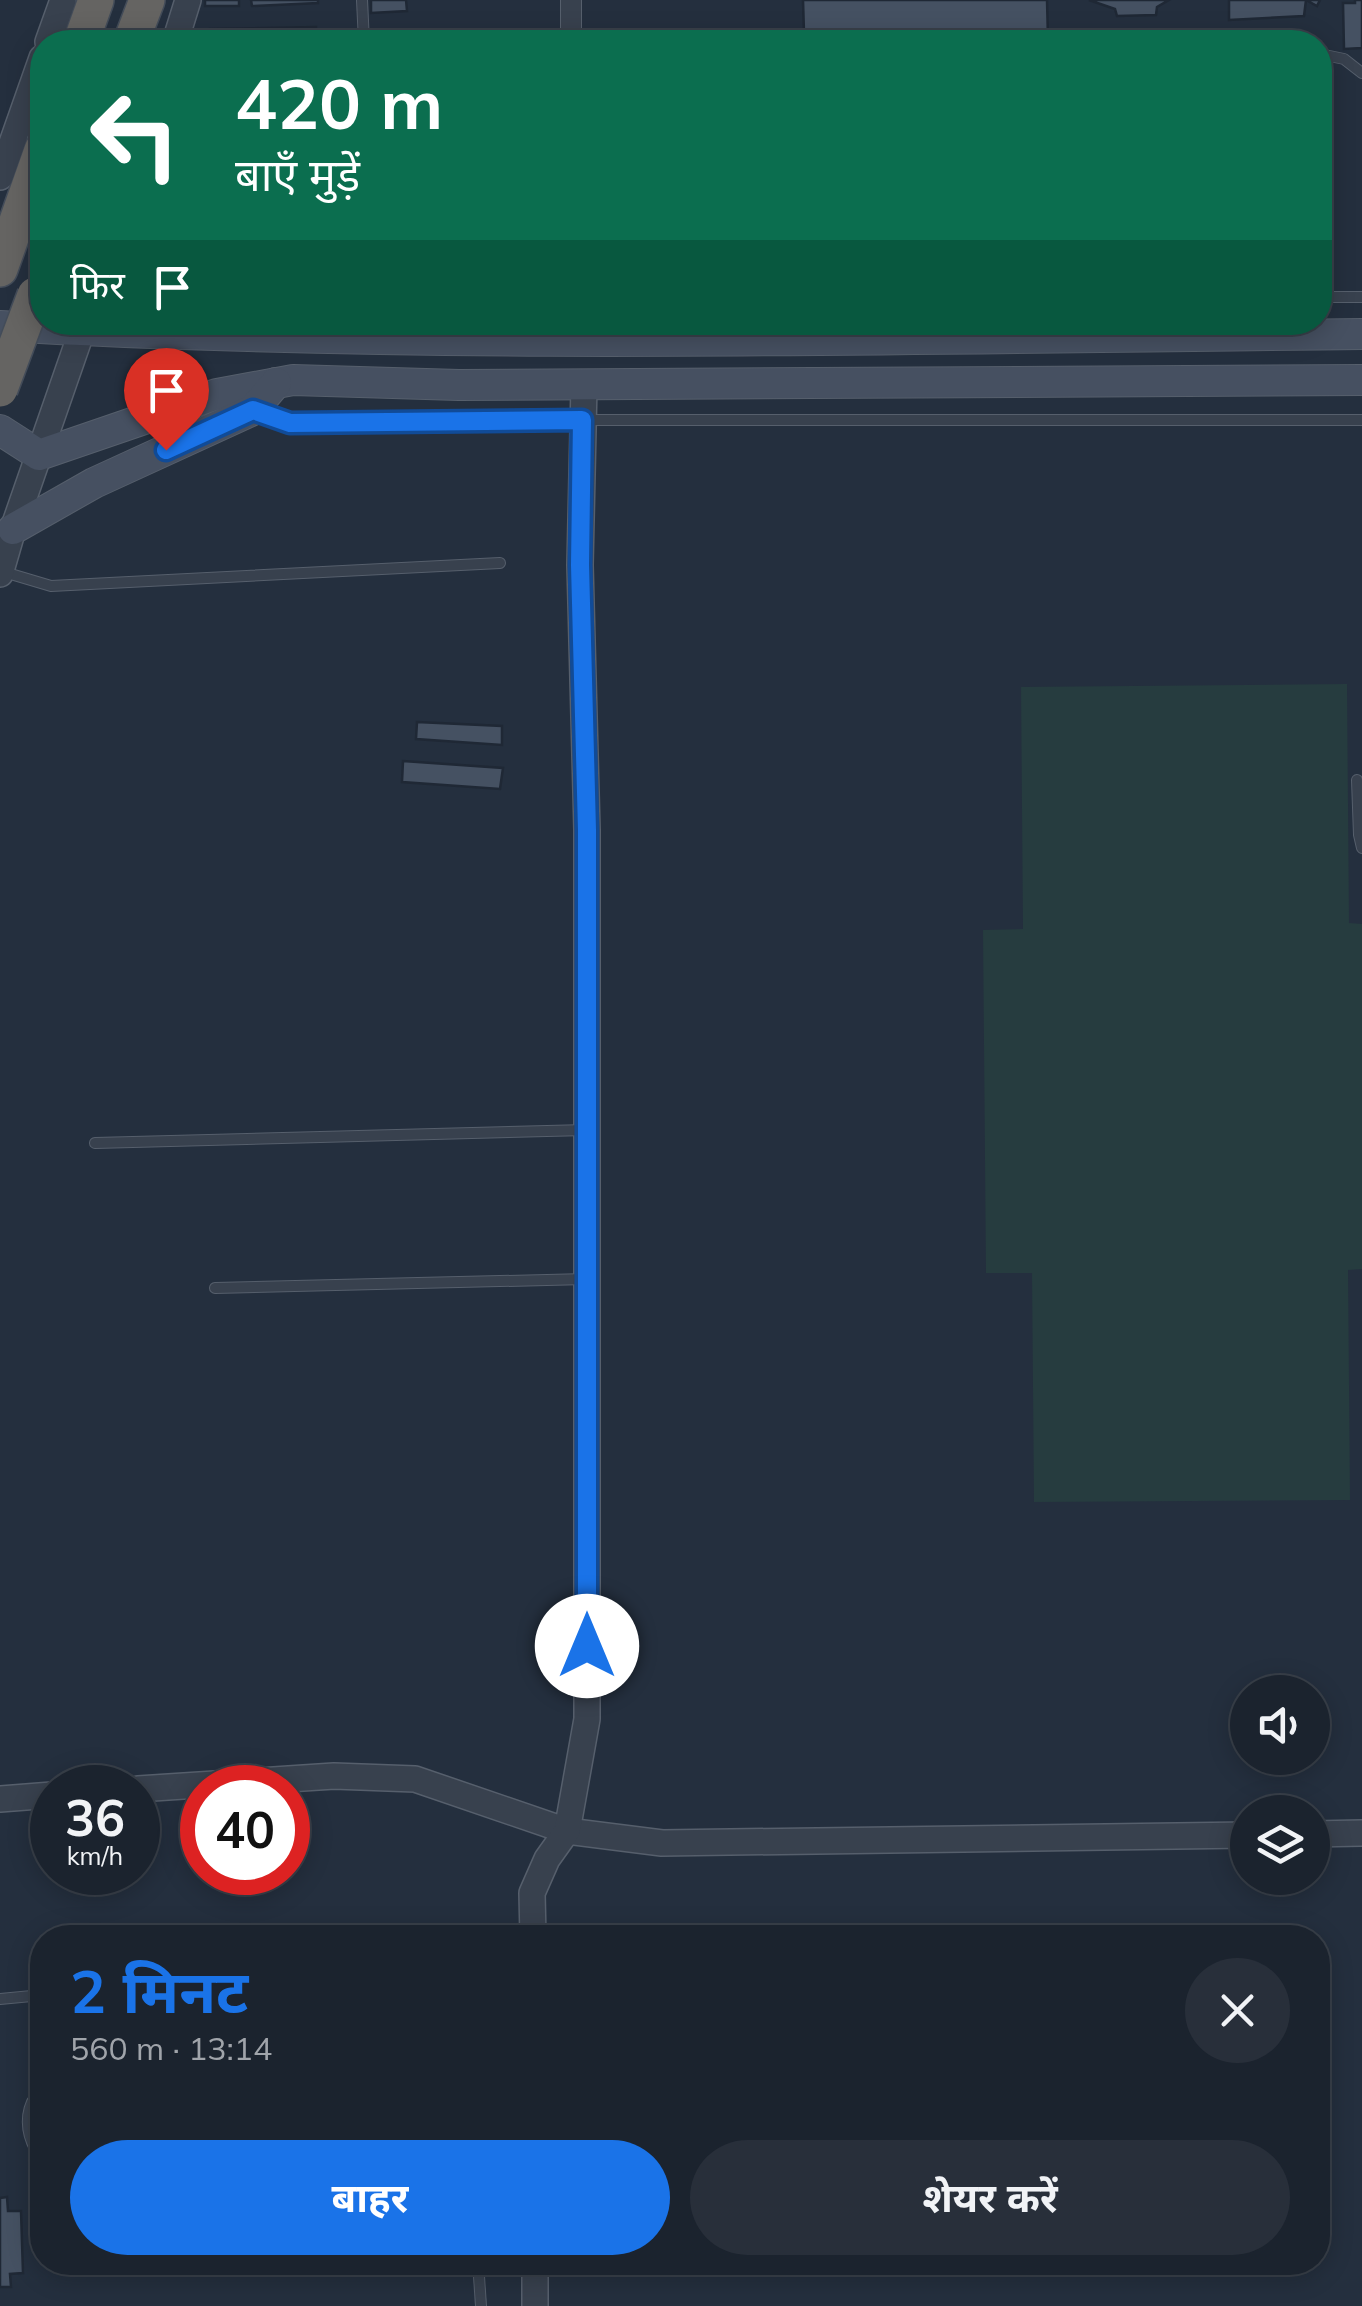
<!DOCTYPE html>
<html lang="hi">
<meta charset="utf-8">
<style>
:root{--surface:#1b232e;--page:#282f3a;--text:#f1f3f6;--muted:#a0a4aa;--line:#39404a;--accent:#1a73e8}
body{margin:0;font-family:Mulish,"Noto Sans Devanagari",sans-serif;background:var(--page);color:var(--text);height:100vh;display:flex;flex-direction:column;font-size:38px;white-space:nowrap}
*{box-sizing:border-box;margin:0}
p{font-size:32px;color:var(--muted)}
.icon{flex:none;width:55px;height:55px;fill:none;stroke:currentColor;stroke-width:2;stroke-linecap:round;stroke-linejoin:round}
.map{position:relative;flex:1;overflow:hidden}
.panel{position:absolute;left:30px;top:1925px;width:1300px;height:350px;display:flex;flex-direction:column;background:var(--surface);border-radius:40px;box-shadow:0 5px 25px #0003,0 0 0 2px var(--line)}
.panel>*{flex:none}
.hud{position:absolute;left:30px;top:30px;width:1302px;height:305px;border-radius:40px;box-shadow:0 5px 25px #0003,0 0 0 2px var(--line);background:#0b6e4f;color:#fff;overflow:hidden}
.controls{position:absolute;left:1230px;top:1675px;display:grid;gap:20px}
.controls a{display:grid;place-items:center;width:100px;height:100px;border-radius:50%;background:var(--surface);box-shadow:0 5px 25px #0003,0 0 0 2px var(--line);font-size:50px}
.speed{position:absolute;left:30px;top:1765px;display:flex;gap:20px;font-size:50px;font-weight:700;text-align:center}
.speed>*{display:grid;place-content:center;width:130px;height:130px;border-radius:50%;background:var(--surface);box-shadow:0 5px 25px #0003,0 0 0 2px var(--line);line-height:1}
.speed small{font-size:25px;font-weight:400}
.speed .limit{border:15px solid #d22;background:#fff;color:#111}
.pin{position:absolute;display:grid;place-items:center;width:85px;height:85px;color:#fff;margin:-102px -42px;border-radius:50% 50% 50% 0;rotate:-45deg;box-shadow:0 0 10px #0007}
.pin .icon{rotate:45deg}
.me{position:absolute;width:110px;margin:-55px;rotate:0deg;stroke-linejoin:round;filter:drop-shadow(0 0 8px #0008)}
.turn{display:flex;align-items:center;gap:35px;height:210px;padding:0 40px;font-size:45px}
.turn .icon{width:130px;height:130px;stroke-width:2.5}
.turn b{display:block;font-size:70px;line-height:85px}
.then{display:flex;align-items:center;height:95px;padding:0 40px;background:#0003;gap:20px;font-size:38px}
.round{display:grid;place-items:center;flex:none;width:105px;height:105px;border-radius:52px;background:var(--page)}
.overview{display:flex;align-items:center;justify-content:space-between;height:170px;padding:0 40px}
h1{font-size:60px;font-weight:700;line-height:75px;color:var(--accent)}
.cta{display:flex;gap:20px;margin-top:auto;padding:20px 40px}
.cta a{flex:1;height:115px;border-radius:60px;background:var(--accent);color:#fff;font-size:40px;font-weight:700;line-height:115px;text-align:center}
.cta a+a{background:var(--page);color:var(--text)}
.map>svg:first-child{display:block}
.green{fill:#263c3f}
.building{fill:#455162;stroke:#1f2835;stroke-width:2.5}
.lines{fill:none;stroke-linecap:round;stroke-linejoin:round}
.service-casing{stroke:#565f6c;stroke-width:12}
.minor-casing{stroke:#565f6c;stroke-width:22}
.tertiary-casing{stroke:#565f6c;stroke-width:28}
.secondary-casing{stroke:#565f6c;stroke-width:32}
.trunk-casing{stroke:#434c59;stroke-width:38}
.service{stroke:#38414e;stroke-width:10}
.minor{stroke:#38414e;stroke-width:20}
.tertiary{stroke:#38414e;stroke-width:25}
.secondary{stroke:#465061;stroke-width:30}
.trunk{stroke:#656462;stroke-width:35}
.trunk-bridge-casing{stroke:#434c59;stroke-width:38;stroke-linecap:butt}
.trunk-bridge{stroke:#656462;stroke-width:35}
.route-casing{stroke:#114b97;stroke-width:25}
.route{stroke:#1a73e8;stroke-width:18}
</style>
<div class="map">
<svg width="1362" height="2306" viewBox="0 0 1362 2306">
<rect width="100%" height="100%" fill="#242f3e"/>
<!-- green -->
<path class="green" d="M1347 684 1349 923 1362 924V1269L1348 1270 1350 1500 1034 1502 1032 1273H986L983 930 1023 929 1021 687Z"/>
<!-- building -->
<g class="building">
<rect x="205" y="0" width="34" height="6"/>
<path d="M251 0H318V3L252 6Z"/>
<path d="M371 0H406L407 11 371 13Z"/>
<path d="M803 0H1047L1048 39H1018V42H720V34L804 33Z"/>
<path d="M1089 0H1169L1157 7 1156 15 1117 16 1115 9Z"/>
<path d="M1229 0H1320L1317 6 1306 0 1304 16 1229 20Z"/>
<path d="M1355 0H1362V48L1344 49 1343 3H1355Z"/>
<path d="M316 27V42H210V29Z"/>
<path d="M417 722 502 726V745L416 739Z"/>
<path d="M403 761 503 768 500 789 402 782Z"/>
<path d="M7 2197 8 2211H21L23 2273 10 2274 11 2287H0V2198Z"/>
</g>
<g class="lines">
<defs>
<g id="service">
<path d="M362 0 364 42"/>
<path d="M1320 54 1344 59 1362 73"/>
<path d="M1320 297H1362"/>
<path d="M259 412 290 423 582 420H1362"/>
<path d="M4 572 51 586 500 563"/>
<path d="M1357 780 1359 835 1362 848"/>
<path d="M95 1143 586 1130"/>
<path d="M215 1288 586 1279"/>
<path d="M0 1999 42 1995"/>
<path d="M42 2101 32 2102C24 2120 28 2139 39 2155H42"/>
<path d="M478 2262 481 2306"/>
</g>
<path id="minor" d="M571 0V42"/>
<g id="tertiary">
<path d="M48 42 63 0"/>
<path d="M175 42 188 0"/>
<path d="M0 177 42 58"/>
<path d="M0 574 13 529 85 322"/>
<path d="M138 1789 334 1776 415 1779 567 1831 662 1843 1248 1835"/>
<path d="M0 1799 52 1795"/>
<path d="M1312 1834 1362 1833"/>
<path d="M533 1938 532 1893 547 1859 567 1831 587 1719V830L580 565 584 385"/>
<path d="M535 2262V2306"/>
</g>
<g id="secondary">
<path d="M0 326C453 351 908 338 1362 334"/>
<path d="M0 430 39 455 217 394 293 380 459 385 1362 380"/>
<path d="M13 529 94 483 253 410 276 383"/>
</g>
<g id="trunk">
<path d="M81 42 96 0"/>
<path d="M131 42 147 0"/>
<path d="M0 269 42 150"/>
</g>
</defs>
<!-- service casing -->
<use href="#service" class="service-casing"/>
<!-- minor casing -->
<use href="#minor" class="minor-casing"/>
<!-- tertiary casing -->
<use href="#tertiary" class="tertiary-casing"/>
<!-- secondary casing -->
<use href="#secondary" class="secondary-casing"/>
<!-- trunk casing -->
<use href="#trunk" class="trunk-casing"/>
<!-- service -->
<use href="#service" class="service"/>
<!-- minor -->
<use href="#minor" class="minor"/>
<!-- tertiary -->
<use href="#tertiary" class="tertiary"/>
<!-- secondary -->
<use href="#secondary" class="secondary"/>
<!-- trunk -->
<use href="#trunk" class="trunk"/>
<defs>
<path id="trunk-bridge" d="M0 389 35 295"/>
</defs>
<!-- trunk-bridge casing -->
<use href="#trunk-bridge" class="trunk-bridge-casing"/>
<!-- trunk-bridge -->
<use href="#trunk-bridge" class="trunk-bridge"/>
</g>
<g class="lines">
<defs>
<path id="route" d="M166 450 253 410 290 423 582 420 580 565 587 830V1646"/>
</defs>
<!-- route casing -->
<use href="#route" class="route-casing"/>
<!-- route -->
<use href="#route" class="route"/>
</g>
</svg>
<div class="controls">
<a><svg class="icon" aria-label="sound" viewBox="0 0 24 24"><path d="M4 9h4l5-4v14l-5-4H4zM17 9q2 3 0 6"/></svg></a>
<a><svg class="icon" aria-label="layers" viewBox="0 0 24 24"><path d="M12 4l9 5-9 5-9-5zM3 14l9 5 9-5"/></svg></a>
</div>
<div class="speed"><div>36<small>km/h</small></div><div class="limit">40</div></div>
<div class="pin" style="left:166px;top:450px;background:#d93025"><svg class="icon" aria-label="arrive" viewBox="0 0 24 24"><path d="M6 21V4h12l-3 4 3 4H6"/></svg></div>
<svg class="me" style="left:587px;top:1646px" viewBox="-20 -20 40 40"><circle r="19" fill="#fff"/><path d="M0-13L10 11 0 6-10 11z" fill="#1a73e8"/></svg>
<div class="hud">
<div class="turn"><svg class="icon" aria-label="left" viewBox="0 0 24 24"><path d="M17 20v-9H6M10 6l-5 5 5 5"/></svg><div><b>420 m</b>बाएँ मुड़ें</div></div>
<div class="then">फिर<svg class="icon" aria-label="arrive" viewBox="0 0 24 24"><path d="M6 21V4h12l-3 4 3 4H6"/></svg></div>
</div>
<section class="panel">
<div class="overview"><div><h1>2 मिनट</h1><p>560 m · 13:14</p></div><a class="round"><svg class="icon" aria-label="close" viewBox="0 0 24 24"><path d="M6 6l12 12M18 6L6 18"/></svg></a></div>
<div class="cta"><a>बाहर</a><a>शेयर करें</a></div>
</section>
</div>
